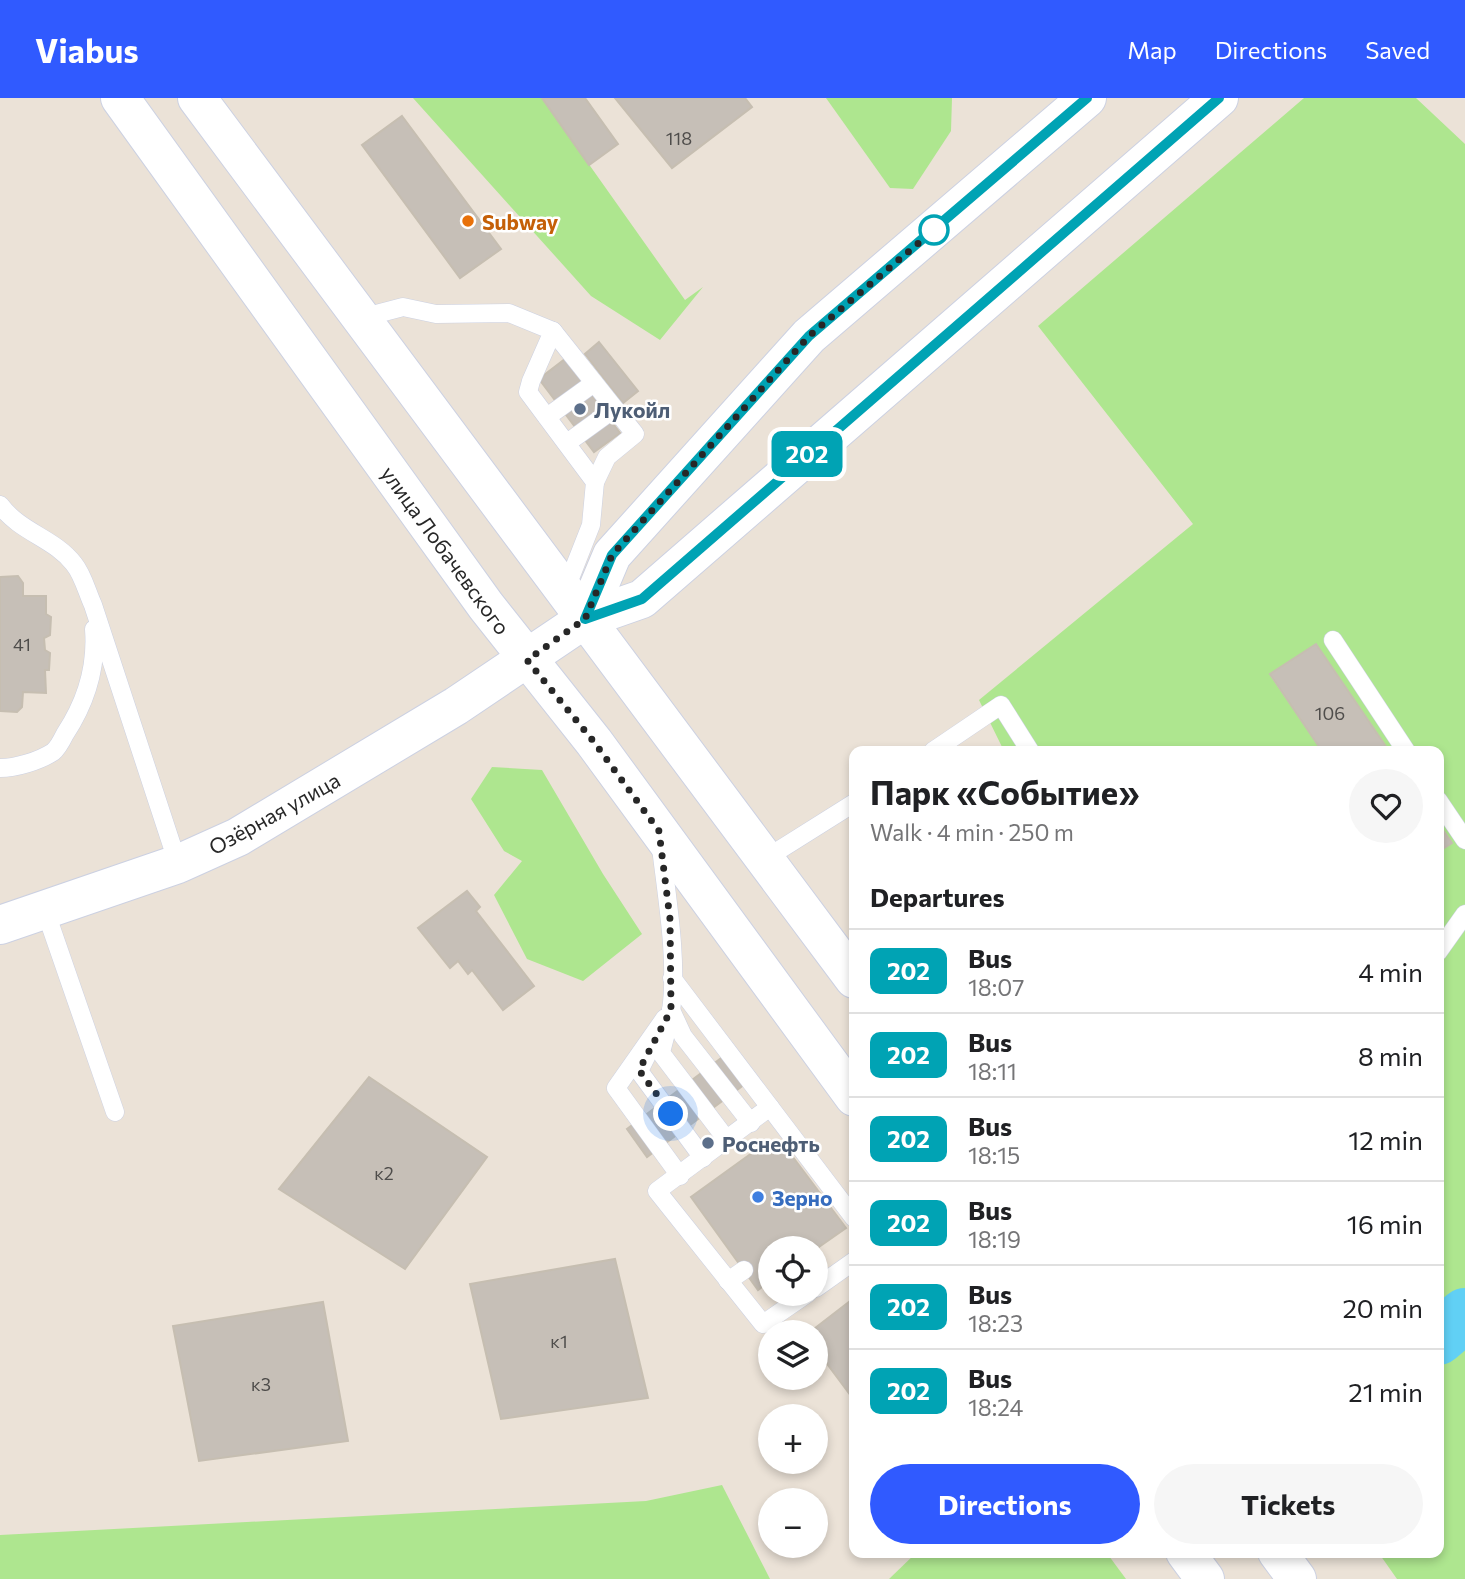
<!DOCTYPE html>
<html lang="en">
<head>
<meta charset="utf-8">
<style>
  :root { --surface:#fff; --page:#f6f6f6; --text:#202124; --muted:#757577; --line:#e0e0e0; --accent:#305aff }
  body { margin:0; font-family:Commissioner,sans-serif; background:var(--page); color:var(--text); height:100vh; display:flex; flex-direction:column; font-size:26px; white-space:nowrap }
  * { box-sizing:border-box; margin:0 }
  p { font-size:23px; color:var(--muted) }
  .icon { flex:none; width:38px; height:38px; fill:none; stroke:currentColor; stroke-width:2; stroke-linecap:round; stroke-linejoin:round }
  .map { position:relative; flex:1; overflow:hidden }
  .sheet { position:absolute; left:849px; top:648px; width:595px; height:812px; display:flex; flex-direction:column; background:var(--surface); border-radius:14px; box-shadow:0 4px 10px #0003 }
  .sheet>* { flex:none }
  .badge { padding:0 14px; border-radius:10px; font-size:24px; line-height:46px }
  .buttons { position:absolute; left:758px; top:1138px; display:grid; gap:14px }
  .buttons a { display:grid; place-items:center; width:70px; height:70px; border-radius:50%; background:var(--surface); box-shadow:0 4px 10px #0003; font-size:35px }
  .you { position:absolute; width:35px; height:35px; margin:-18px; border:5px solid #fff; border-radius:50%; background:#1a73e8; box-shadow:0 0 0 10px #1a73e833 }
  .map>.badge { position:absolute; translate:-50% -50%; box-shadow:0 0 0 4px #fff }
  h2 { padding:0 21px; font-size:26px; line-height:63px }
  .round { display:grid; place-items:center; flex:none; width:74px; height:74px; border-radius:37px; background:var(--page) }
  .overview { display:flex; align-items:center; justify-content:space-between; height:119px; padding:0 21px }
  h1 { font-size:33px; font-weight:700; line-height:52px }
  .cta { display:flex; gap:14px; margin-top:auto; padding:14px 21px }
  .cta a { flex:1; height:80px; border-radius:42px; background:var(--accent); color:#fff; font-size:28px; font-weight:700; line-height:80px; text-align:center }
  .cta a+a { background:var(--page); color:var(--text) }
  ul { padding:0; list-style:none }
  li { display:flex; align-items:center; gap:21px; height:84px; padding:0 21px; border-top:2px solid var(--line) }
  li div { flex:1 }
  li b { display:block; font-size:26px }
  li em { font-style:normal }
  li .badge { min-width:77px; font-weight:700; text-align:center }
  header { display:flex; align-items:center; gap:42px; box-sizing:border-box; height:98px; padding:0 35px; background:var(--accent); color:#fff }
  header strong { font-size:33px }
  nav { display:flex; gap:38px; margin-inline-start:auto; font-size:24px }
  .map>svg:first-child { display:block }
  .green { fill:#aee68f }
  .lines { fill:none; stroke-linecap:round; stroke-linejoin:round }
  .river { stroke:#61d0f5; stroke-width:54 }
  .building { fill:#c6bfb7; stroke:#c6beb1; stroke-width:2 }
  .service-casing { stroke:#ccd1e2; stroke-width:19 }
  .tertiary-casing { stroke:#ccd1e2; stroke-width:40 }
  .secondary-casing { stroke:#ccd1e2; stroke-width:40 }
  .service { stroke:#fff; stroke-width:18 }
  .tertiary { stroke:#fff; stroke-width:38 }
  .secondary { stroke:#fff; stroke-width:38 }
  .line-casing { stroke:#fff; stroke-width:16 }
  .line { stroke:#00a3b4; stroke-width:10 }
  .walk { stroke:#272727; stroke-width:7; stroke-dasharray:0 12.6 }
  .food-dot { fill:#e8710a; stroke:#fff; stroke-width:2.5 }
  .stop-dot { fill:#fff; stroke:#00a3b4; stroke-width:3.5 }
  .service-dot { fill:#5c6f8a; stroke:#fff; stroke-width:2.5 }
  .shop-dot { fill:#3f7fe0; stroke:#fff; stroke-width:2.5 }
  .labels { text-anchor:middle; dominant-baseline:central; stroke-width:5; stroke-linejoin:round; paint-order:stroke }
  .number-label { font-size:18px; fill:#4f4d4b }
  .food-label { font-size:21px; font-weight:bold; fill:#c56008; stroke:#fff; text-anchor:start }
  .service-label { font-size:21px; font-weight:bold; fill:#4e5e75; stroke:#fff; text-anchor:start }
  .street-label { font-size:21px; fill:#272727; stroke:#fff }
  .shop-label { font-size:21px; font-weight:bold; fill:#366cbe; stroke:#fff; text-anchor:start }
</style>
</head>
<body>
<header>
<strong>Viabus</strong>
<nav><a>Map</a><a>Directions</a><a>Saved</a></nav>
</header>
<div class="map">
<svg width="1465" height="1481" viewBox="0 0 1465 1481">
  <rect width="100%" height="100%" fill="#ebe2d7"/>
  <g class="green">
    <polygon points="413,0 542,0 685,202 703,189 660,242 591,198"/>
    <polygon points="826,0 952,0 951,33 913,91 890,90"/>
    <polygon points="1304,0 1416,0 1465,46 1465,1481 1397,1481 1378,1454 1438,1454 1438,754 1452,745 1439,725 1438,653 1389,653 1316,546 1270,577 1322,653 1004,653 979,602 1193,426 1038,228"/>
    <polygon points="492,669 542,672 603,776 642,836 583,883 527,861 494,797 522,763 504,753 471,701"/>
    <polygon points="722,1387 770,1481 0,1481 0,1437 646,1403"/>
    <polygon points="917,1454 1106,1454 1126,1481 889,1481"/>
  </g>
  <g class="lines">
    <polyline class="river" points="1438,1240 1465,1217"/>
  </g>
  <g class="building">
    <polygon points="542,0 585,0 618,46 589,67"/>
    <polygon points="615,0 745,0 752,9 672,70"/>
    <polygon points="402,18 501,151 460,180 362,47"/>
    <polygon points="599,244 638,293 623,305 585,256"/>
    <polygon points="565,261 620,335 594,354 539,281"/>
    <polygon points="18,478 23,485 23,498 46,498 46,516 51,519 50,537 44,540 45,552 50,555 49,572 45,572 46,595 23,594 22,609 17,614 0,613 0,479"/>
    <polygon points="1316,546 1389,653 1322,653 1270,576"/>
    <polygon points="1438,725 1452,745 1438,754"/>
    <polygon points="467,793 480,809 476,813 534,888 503,912 472,872 468,876 458,863 450,870 418,830"/>
    <polygon points="728,955 749,983 647,1059 627,1031"/>
    <polygon points="369,979 487,1059 405,1171 279,1091"/>
    <polygon points="763,1047 786,1050 846,1130 816,1151 770,1150 770,1183 758,1192 691,1099"/>
    <polygon points="615,1161 648,1300 501,1321 470,1186"/>
    <polygon points="854,1200 854,1302 816,1251 816,1234 810,1234"/>
    <polygon points="323,1204 348,1343 199,1363 173,1228"/>
  </g>
  <g class="lines">
    <g class="service-casing">
      <g id="service">
        <polyline points="361,220 403,209 436,216 509,215 553,233 531,283 528,294 595,384 591,427 565,493"/>
        <polyline points="553,233 635,336 607,359 595,384"/>
        <polyline points="547,319 594,285"/>
        <polyline points="567,345 614,311"/>
        <path d="M 0,407 C 21,435 54,440 74,466 C 83,477 87,494 93,507 L 178,766"/>
        <polyline points="1333,542 1406,653"/>
        <polyline points="933,653 1001,607 1030,653"/>
        <path d="M 0,670 C 16,670 39,663 53,654 C 58,650 62,642 65,636 C 86,604 97,569 94,531"/>
        <polyline points="1438,702 1465,742"/>
        <path d="M 661,750 C 667,800 678,864 671,913 C 669,927 664,941 661,955 L 727,1042"/>
        <polyline points="765,761 854,705"/>
        <polyline points="45,812 115,1014"/>
        <polyline points="1438,854 1465,816"/>
        <polyline points="672,880 854,1120"/>
        <polyline points="671,912 683,938 751,1025"/>
        <polyline points="665,920 616,990 680,1078"/>
        <polyline points="648,955 639,973 703,1060"/>
        <polyline points="770,1009 657,1093 763,1226 808,1195"/>
        <polyline points="728,1183 744,1172"/>
        <polyline points="816,1190 854,1163"/>
      </g>
    </g>
    <g class="tertiary-casing">
      <g id="tertiary">
        <polyline points="585,521 612,457 809,238 1087,0"/>
        <polyline points="0,827 178,766 238,739 456,608 585,521 642,501 1219,0"/>
      </g>
    </g>
    <g class="secondary-casing">
      <g id="secondary">
        <polyline points="120,0 486,508 594,644 854,999"/>
        <path d="M 197,0 C 416,294 636,587 854,881"/>
        <polyline points="1185,1454 1205,1481"/>
        <polyline points="1277,1454 1297,1481"/>
      </g>
    </g>
    <use href="#service" class="service"/>
    <use href="#tertiary" class="tertiary"/>
    <use href="#secondary" class="secondary"/>
  </g>
  <g class="lines">
    <g class="line-casing">
      <polyline id="line" points="1087,0 809,238 612,457 585,521 642,501 1219,0"/>
    </g>
    <use href="#line" class="line"/>
    <polyline class="walk" points="671,1016 639,972 671,912 670,821 659,733 594,644 527,562 585,521 612,457 809,238 934,132"/>
  </g>
  <circle class="food-dot" cx="468" cy="123" r="7"/>
  <circle class="stop-dot" cx="934" cy="132" r="14"/>
  <g class="service-dot">
    <circle cx="580" cy="311" r="7"/>
    <circle cx="708" cy="1045" r="7"/>
  </g>
  <circle class="shop-dot" cx="758" cy="1099" r="7"/>
  <g class="labels">
    <g class="number-label">
      <text x="679" y="40">118</text>
      <text x="22" y="546">41</text>
      <text x="1330" y="615">106</text>
      <text x="384" y="1075">к2</text>
      <text x="559" y="1243">к1</text>
      <text x="261" y="1286">к3</text>
    </g>
    <g class="food-label">
      <text x="482" y="123">Subway</text>
    </g>
    <g class="service-label">
      <text x="594" y="311">Лукойл</text>
      <text x="722" y="1045">Роснефть</text>
    </g>
    <g class="street-label">
      <text transform="translate(446 452) rotate(54)">улица Лобачевского</text>
      <text transform="translate(274 715) rotate(-29)">Озёрная улица</text>
    </g>
    <g class="shop-label">
      <text x="772" y="1099">Зерно</text>
    </g>
  </g>
</svg>
<div class="buttons">
<a><svg class="icon" aria-label="locate" viewBox="0 0 24 24"><circle cx="12" cy="12" r="6"/><path d="M12 2v4M12 18v4M2 12h4M18 12h4"/></svg></a>
<a><svg class="icon" aria-label="layers" viewBox="0 0 24 24"><path d="M12 4l9 5-9 5-9-5zM3 14l9 5 9-5"/></svg></a>
<a>+</a>
<a>−</a>
</div>
<div class="you" style="left:671px;top:1016px"></div>
<b class="badge" style="left:807px;top:356px;background:#00a3b4;color:#fff">202</b>
<section class="sheet">
<div class="overview"><div><h1>Парк «Событие»</h1><p>Walk · 4 min · 250 m</p></div><a class="round"><svg class="icon" aria-label="heart" viewBox="0 0 24 24"><path d="M12 20l-8-8c-3-5 5-10 8-4 3-6 11-1 8 4z"/></svg></a></div>
<h2>Departures</h2>
<ul>
<li><span class="badge" style="background:#00a3b4;color:#fff">202</span><div><b>Bus</b><p>18:07</p></div><em>4 min</em></li>
<li><span class="badge" style="background:#00a3b4;color:#fff">202</span><div><b>Bus</b><p>18:11</p></div><em>8 min</em></li>
<li><span class="badge" style="background:#00a3b4;color:#fff">202</span><div><b>Bus</b><p>18:15</p></div><em>12 min</em></li>
<li><span class="badge" style="background:#00a3b4;color:#fff">202</span><div><b>Bus</b><p>18:19</p></div><em>16 min</em></li>
<li><span class="badge" style="background:#00a3b4;color:#fff">202</span><div><b>Bus</b><p>18:23</p></div><em>20 min</em></li>
<li><span class="badge" style="background:#00a3b4;color:#fff">202</span><div><b>Bus</b><p>18:24</p></div><em>21 min</em></li>
</ul>
<div class="cta"><a>Directions</a><a>Tickets</a></div>
</section>
</div>
</body>
</html>
